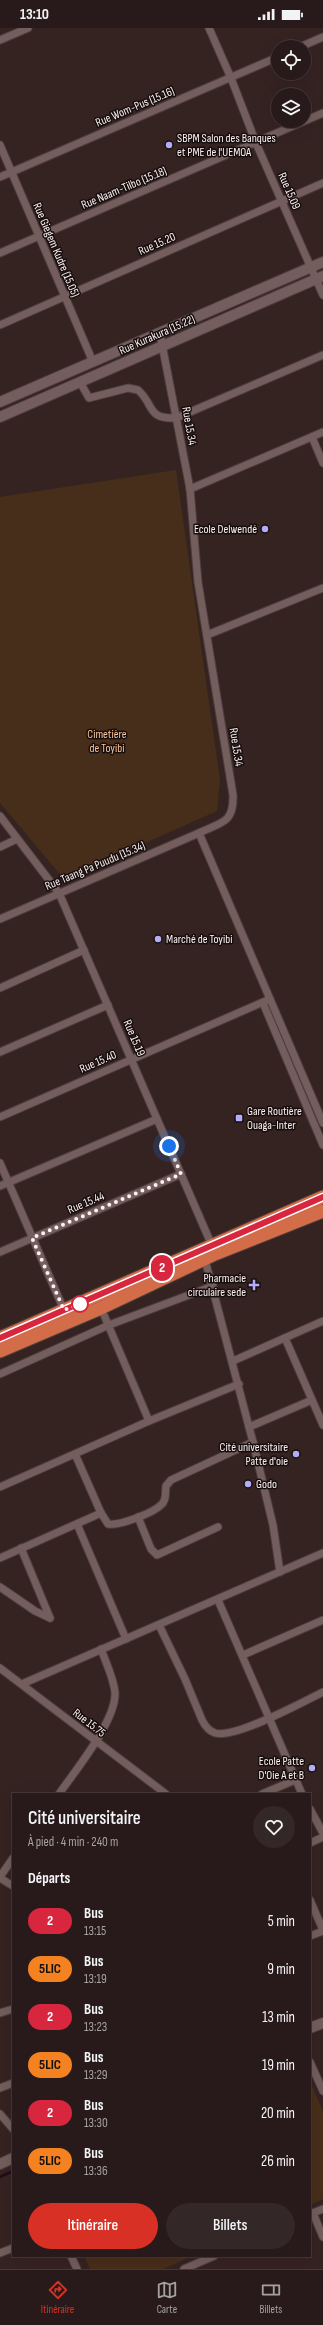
<!DOCTYPE html>
<html lang="fr">
<head>
<meta charset="utf-8">
<style>
  :root { --surface:#281a1a; --page:#342727; --text:#f1f3f6; --muted:#a5a1a2; --line:#443839; --accent:#d93025 }
  body { margin:0; font-family:"Sofia Sans Condensed",sans-serif; background:var(--page); color:var(--text); height:100vh; display:flex; flex-direction:column; font-size:15px; white-space:nowrap }
  * { box-sizing:border-box; margin:0 }
  p { font-size:13px; color:var(--muted) }
  .icon { flex:none; width:22px; height:22px; fill:none; stroke:currentColor; stroke-width:2; stroke-linecap:round; stroke-linejoin:round }
  .map { position:relative; flex:1; overflow:hidden }
  .panel { position:absolute; left:12px; top:1765px; width:299px; height:464px; display:flex; flex-direction:column; background:var(--surface); border-radius:0px; box-shadow:0 4px 16px #0002,0 0 0 1px var(--line) }
  .panel>* { flex:none }
  .badge { padding:0 8px; border-radius:13px; font-size:14px; line-height:26px }
  .controls { position:absolute; left:271px; top:12px; display:grid; gap:8px }
  .controls a { display:grid; place-items:center; width:40px; height:40px; border-radius:50%; background:var(--surface); box-shadow:0 4px 16px #0002,0 0 0 1px var(--line); font-size:20px }
  .you { position:absolute; width:20px; height:20px; margin:-10px; border:3px solid #fff; border-radius:50%; background:#1a73e8; box-shadow:0 0 0 6px #1a73e833 }
  .map>.badge { position:absolute; translate:-50% -50%; box-shadow:0 0 0 2px #fff }
  h2 { padding:0 16px; font-size:15px; line-height:36px }
  .round { display:grid; place-items:center; flex:none; width:42px; height:42px; border-radius:21px; background:var(--page) }
  .headline { display:flex; align-items:center; justify-content:space-between; height:68px; padding:0 16px }
  h1 { font-size:19px; font-weight:600; line-height:30px }
  .primary-button { display:flex; gap:8px; margin-top:auto; padding:8px 16px }
  .primary-button a { flex:1; height:46px; border-radius:24px; background:var(--accent); color:#fff; font-size:16px; font-weight:600; line-height:46px; text-align:center }
  .primary-button a+a { background:var(--page); color:var(--text) }
  ul { padding:0; list-style:none }
  li { display:flex; align-items:center; gap:12px; height:48px; padding:0 16px }
  li div { flex:1 }
  li b { display:block; font-size:15px }
  li em { font-style:normal }
  li .badge { min-width:44px; font-weight:700; text-align:center }
  .status { display:flex; justify-content:space-between; align-items:center; height:28px; padding:0 20px; background:var(--surface); direction:ltr }
  .status svg { height:11px; fill:currentColor }
  .dock { display:flex; justify-content:space-around; align-items:center; height:56px; border-top:1px solid var(--line); background:var(--surface); font-size:11px; color:var(--muted) }
  .dock a { display:grid; justify-items:center; gap:2px }
  .dock .selected { color:var(--accent) }
  .map>svg:first-child { display:block }
  .green { fill:#472e1a }
  .lines { fill:none; stroke-linecap:round; stroke-linejoin:round }
  .stream { stroke:#250a1b; stroke-width:2.5 }
  .street-casing { stroke:#4e3e3d; stroke-width:9 }
  .secondary-casing { stroke:#4e3e3d; stroke-width:12 }
  .highway-casing { stroke:#4e3e3d; stroke-width:15 }
  .street { stroke:#735e5d; stroke-width:7 }
  .secondary { stroke:#735e5d; stroke-width:10 }
  .highway { stroke:#d36c48; stroke-width:13 }
  .line-casing { stroke:#fff; stroke-width:9 }
  .line { stroke:#d7263d; stroke-width:6 }
  .walk { stroke:#fdf0f0; stroke-width:4; stroke-dasharray:0 7.2 }
  .poi-dot { fill:#b3adf9; stroke:#170e0e; stroke-width:1.5 }
  .stop-dot { fill:#fff; stroke:#d7263d; stroke-width:2 }
  .labels { text-anchor:middle; dominant-baseline:central; stroke-width:3; stroke-linejoin:round; paint-order:stroke }
  .street-label { font-size:12px; fill:#fdf0f0; stroke:#170e0e }
  .poi-label { font-size:12px; fill:#fdf0f0; stroke:#170e0e; text-anchor:start }
  .park-label { font-size:12px; fill:#f8c29a; stroke:#170e0e }
</style>
</head>
<body>
<div class="status"><b>13:10</b><svg viewBox="0 0 49 12"><path d="M0 12V9h3v3zM5 12V6h3v6zM10 12V3h3v9zM15 12V0h3v12zM26 1h20v11H26zM47 4h2v5h-2z"/></svg></div>
<div class="map">
<svg width="323" height="2241" viewBox="0 0 323 2241">
  <rect width="100%" height="100%" fill="#352322"/>
  <g class="green">
    <polygon points="176,442 220,752 217,783 64,851 0,775 0,469"/>
    <polygon points="310,2053 323,2083 323,2171 310,2177"/>
    <polygon points="84,2228 193,2228 163,2241 90,2241"/>
  </g>
  <g class="lines">
    <polyline class="stream" points="0,2149 13,2143"/>
    <g class="street-casing">
      <g id="street">
        <polyline points="209,0 231,50 256,115 323,267"/>
        <polyline points="0,12 28,0"/>
        <polyline points="300,19 323,9"/>
        <polyline points="0,117 93,334"/>
        <polyline points="0,149 278,29"/>
        <polyline points="0,225 323,85"/>
        <polyline points="0,297 323,155"/>
        <path d="M 80,354 L 89,370 L 128,360 L 138,362 C 155,377 146,391 176,390 L 323,327"/>
        <polyline points="312,409 323,435"/>
        <polyline points="190,461 323,404"/>
        <polyline points="207,607 323,560"/>
        <polyline points="0,788 59,865 213,1220"/>
        <polyline points="199,805 323,1095"/>
        <polyline points="0,819 17,811"/>
        <path d="M 0,891 L 199,805 C 222,794 234,795 233,767 L 198,554 L 190,461 L 160,306"/>
        <polyline points="0,960 84,922"/>
        <polyline points="263,975 323,1117"/>
        <polyline points="0,1024 108,977"/>
        <polyline points="0,1089 270,971"/>
        <polyline points="0,1135 64,1282"/>
        <polyline points="0,1158 157,1091"/>
        <polyline points="0,1224 181,1146"/>
        <polyline points="204,1228 253,1414 273,1497 280,1544"/>
        <polyline points="101,1280 149,1393"/>
        <polyline points="285,1310 323,1397"/>
        <polyline points="233,1333 323,1293"/>
        <polyline points="0,1346 109,1297 213,1258"/>
        <polyline points="249,1399 312,1372"/>
        <path d="M 75,1426 L 101,1485 L 108,1496 C 119,1498 154,1485 162,1476 C 167,1471 165,1464 166,1458 L 171,1452 L 253,1414"/>
        <polyline points="0,1459 149,1393 239,1356"/>
        <polyline points="138,1489 151,1521 157,1527 218,1499"/>
        <polyline points="77,1496 126,1611"/>
        <polyline points="21,1520 50,1590"/>
        <polyline points="0,1530 101,1485"/>
        <polyline points="0,1559 35,1583 50,1590"/>
        <polyline points="218,1572 302,1766"/>
        <path d="M 159,1597 L 185,1651 L 202,1692 C 205,1698 209,1703 215,1705 C 235,1711 303,1674 323,1664"/>
        <polyline points="243,1627 323,1592"/>
        <polyline points="0,1640 166,1766"/>
        <polyline points="22,1656 323,1525"/>
        <path d="M 59,1766 C 75,1743 116,1693 115,1665 C 114,1651 106,1635 101,1621"/>
        <polyline points="262,1766 295,1752"/>
        <polyline points="310,1781 323,1805"/>
        <polyline points="310,1815 323,1809"/>
        <polyline points="0,1849 13,1830"/>
        <polyline points="0,1850 13,1858"/>
        <polyline points="310,1872 323,1902"/>
        <polyline points="310,1908 323,1903"/>
        <polyline points="0,1985 13,1981"/>
        <polyline points="310,2034 323,2063"/>
        <polyline points="0,2060 13,2055"/>
        <polyline points="0,2086 13,2101"/>
        <polyline points="313,2185 323,2209"/>
        <polyline points="310,2186 323,2181"/>
        <polyline points="0,2225 13,2220"/>
        <polyline points="71,2228 77,2241"/>
        <polyline points="184,2241 214,2228"/>
      </g>
    </g>
    <g class="secondary-casing">
      <g id="secondary">
        <polyline points="0,374 323,234"/>
        <polyline points="0,389 323,248"/>
        <polyline points="310,2000 323,1995"/>
        <polyline points="0,2136 13,2130"/>
      </g>
    </g>
    <g class="highway-casing">
      <g id="highway">
        <polyline points="0,1310 323,1169"/>
        <polyline points="0,1323 101,1280 215,1226 323,1183"/>
      </g>
    </g>
    <use href="#street" class="street"/>
    <use href="#secondary" class="secondary"/>
    <use href="#highway" class="highway"/>
  </g>
  <g class="lines">
    <g class="line-casing">
      <polyline id="line" points="0,1310 323,1169"/>
    </g>
    <use href="#line" class="line"/>
    <polyline class="walk" points="80,1276 64,1282 32,1210 181,1146 169,1118"/>
  </g>
  <g class="poi-dot">
    <circle cx="169" cy="117" r="4"/>
    <circle cx="265" cy="501" r="4"/>
    <circle cx="158" cy="911" r="4"/>
    <rect x="235" y="1086" width="8" height="8" rx="2"/>
    <path d="M252 1251h4v4h4v4h-4v4h-4v-4h-4v-4h4z"/>
    <circle cx="296" cy="1426" r="4"/>
    <circle cx="248" cy="1456" r="4"/>
    <circle cx="312" cy="1740" r="4"/>
  </g>
  <circle class="stop-dot" cx="80" cy="1276" r="8"/>
  <g class="labels">
    <g class="street-label">
      <text transform="translate(135 79) rotate(-23)">Rue Wom-Pus (15.16)</text>
      <text transform="translate(124 160) rotate(-23)">Rue Naam-Tilbo (15.18)</text>
      <text transform="translate(289 163) rotate(66)">Rue 15.09</text>
      <text transform="translate(157 216) rotate(-24)">Rue 15.20</text>
      <text transform="translate(56 222) rotate(67)">Rue Giegem Kudre (15.05)</text>
      <text transform="translate(157 307) rotate(-24)">Rue Kurakura (15.22)</text>
      <text transform="translate(189 398) rotate(80)">Rue 15.34</text>
      <text transform="translate(236 719) rotate(81)">Rue 15.34</text>
      <text transform="translate(95 838) rotate(-23)">Rue Taang Pa Puudu (15.34)</text>
      <text transform="translate(134 1010) rotate(67)">Rue 15.19</text>
      <text transform="translate(98 1034) rotate(-24)">Rue 15.40</text>
      <text transform="translate(86 1175) rotate(-23)">Rue 15.44</text>
      <text transform="translate(89 1695) rotate(38)">Rue 15.75</text>
    </g>
    <g class="poi-label">
      <text x="177" y="110">SBPM Salon des Banques<tspan x="177" dy="14">et PME de l'UEMOA</tspan></text>
      <text x="257" y="501" text-anchor="end">Ecole Delwendé</text>
      <text x="166" y="911">Marché de Toyibi</text>
      <text x="247" y="1083">Gare Routière<tspan x="247" dy="14">Ouaga-Inter</tspan></text>
      <text x="246" y="1250" text-anchor="end">Pharmacie<tspan x="246" dy="14">circulaire sede</tspan></text>
      <text x="288" y="1419" text-anchor="end">Cité universitaire<tspan x="288" dy="14">Patte d'oie</tspan></text>
      <text x="256" y="1456">Godo</text>
      <text x="304" y="1733" text-anchor="end">Ecole Patte<tspan x="304" dy="14">D'Oie A et B</tspan></text>
    </g>
    <g class="park-label">
      <text x="107" y="706">Cimetière<tspan x="107" dy="14">de Toyibi</tspan></text>
    </g>
  </g>
</svg>
<div class="controls">
<a><svg class="icon" aria-label="locate" viewBox="0 0 24 24"><circle cx="12" cy="12" r="6"/><path d="M12 2v4M12 18v4M2 12h4M18 12h4"/></svg></a>
<a><svg class="icon" aria-label="layers" viewBox="0 0 24 24"><path d="M12 4l9 5-9 5-9-5zM3 14l9 5 9-5"/></svg></a>
</div>
<div class="you" style="left:169px;top:1118px"></div>
<b class="badge" style="left:162px;top:1240px;background:#d7263d;color:#fff">2</b>
<section class="panel">
<div class="headline"><div><h1>Cité universitaire</h1><p>À pied · 4 min · 240 m</p></div><a class="round"><svg class="icon" aria-label="heart" viewBox="0 0 24 24"><path d="M12 20l-8-8c-3-5 5-10 8-4 3-6 11-1 8 4z"/></svg></a></div>
<h2>Départs</h2>
<ul>
<li><span class="badge" style="background:#d7263d;color:#fff">2</span><div><b>Bus</b><p>13:15</p></div><em>5 min</em></li>
<li><span class="badge" style="background:#f58220;color:#111">5LIC</span><div><b>Bus</b><p>13:19</p></div><em>9 min</em></li>
<li><span class="badge" style="background:#d7263d;color:#fff">2</span><div><b>Bus</b><p>13:23</p></div><em>13 min</em></li>
<li><span class="badge" style="background:#f58220;color:#111">5LIC</span><div><b>Bus</b><p>13:29</p></div><em>19 min</em></li>
<li><span class="badge" style="background:#d7263d;color:#fff">2</span><div><b>Bus</b><p>13:30</p></div><em>20 min</em></li>
<li><span class="badge" style="background:#f58220;color:#111">5LIC</span><div><b>Bus</b><p>13:36</p></div><em>26 min</em></li>
</ul>
<div class="primary-button"><a>Itinéraire</a><a>Billets</a></div>
</section>
</div>
<nav class="dock">
<a class="selected"><svg class="icon" aria-label="directions" viewBox="0 0 24 24"><path d="M12 3l9 9-9 9-9-9zM9 14v-3h6M13 9l2 2-2 2"/></svg>Itinéraire</a>
<a><svg class="icon" aria-label="map" viewBox="0 0 24 24"><path d="M3 6l6-2 6 2 6-2v14l-6 2-6-2-6 2zM9 4v14M15 6v14"/></svg>Carte</a>
<a><svg class="icon" aria-label="tickets" viewBox="0 0 24 24"><path d="M3 7h18v10H3zM15 7v10"/></svg>Billets</a>
</nav>
</body>
</html>
